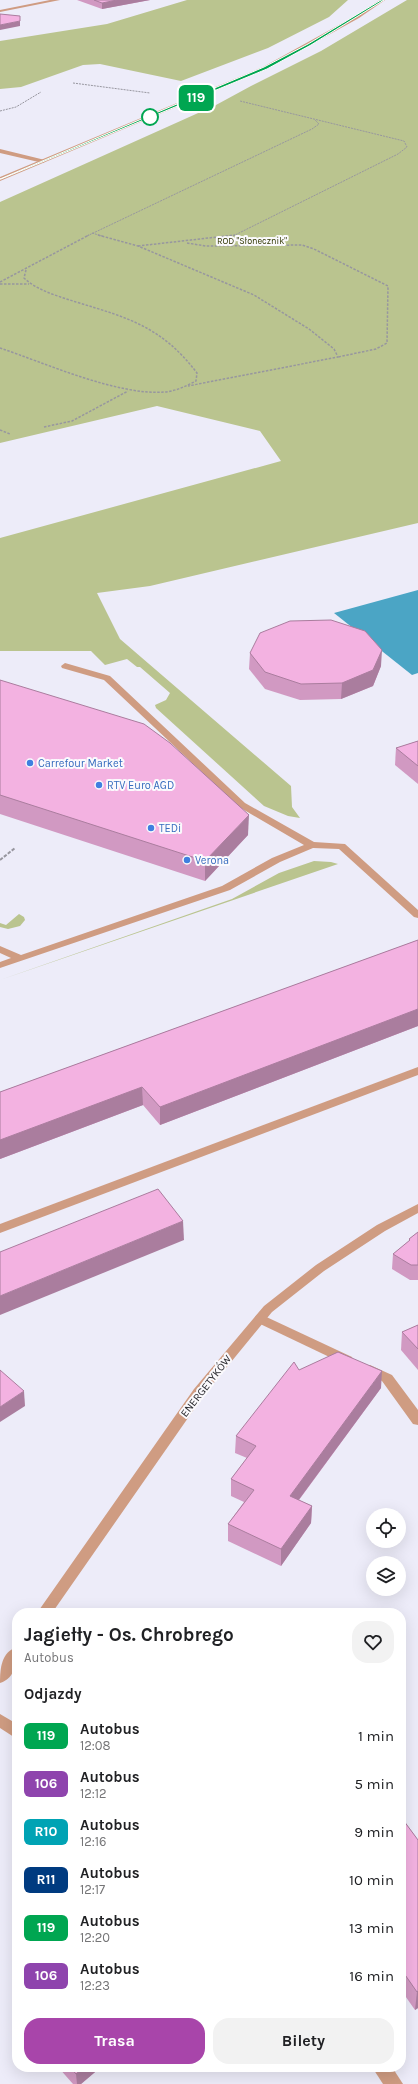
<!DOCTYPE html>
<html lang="pl">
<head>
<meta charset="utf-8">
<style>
  :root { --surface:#fff; --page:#f2f2f2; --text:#202124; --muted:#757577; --accent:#a845aa }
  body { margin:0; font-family:Karla,sans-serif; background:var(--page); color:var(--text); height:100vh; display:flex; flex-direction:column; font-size:15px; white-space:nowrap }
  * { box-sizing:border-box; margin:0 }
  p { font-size:13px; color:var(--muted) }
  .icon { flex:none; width:22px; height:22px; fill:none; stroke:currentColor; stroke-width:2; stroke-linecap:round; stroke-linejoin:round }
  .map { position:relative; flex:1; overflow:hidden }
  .panel { position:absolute; left:12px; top:1608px; width:394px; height:464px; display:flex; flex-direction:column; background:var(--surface); border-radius:16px; box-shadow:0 4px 16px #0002 }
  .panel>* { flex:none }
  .badge { padding:0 8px; border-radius:6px; font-size:14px; line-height:26px }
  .fabs { position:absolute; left:366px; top:1508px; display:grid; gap:8px }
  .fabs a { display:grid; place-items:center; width:40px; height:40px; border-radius:50%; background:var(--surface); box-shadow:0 4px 16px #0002; font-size:20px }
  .map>.badge { position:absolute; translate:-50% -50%; box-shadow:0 0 0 2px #fff }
  h2 { padding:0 12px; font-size:15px; line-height:36px }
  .round { display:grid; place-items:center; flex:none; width:42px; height:42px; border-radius:16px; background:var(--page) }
  .head { display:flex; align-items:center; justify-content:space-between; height:68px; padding:0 12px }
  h1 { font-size:19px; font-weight:700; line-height:30px }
  .button { display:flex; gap:8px; margin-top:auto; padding:8px 12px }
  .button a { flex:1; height:46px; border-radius:16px; background:var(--accent); color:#fff; font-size:16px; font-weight:700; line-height:46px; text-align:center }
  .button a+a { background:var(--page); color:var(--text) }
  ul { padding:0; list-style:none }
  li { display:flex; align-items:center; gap:12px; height:48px; padding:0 12px }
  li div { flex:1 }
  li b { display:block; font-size:15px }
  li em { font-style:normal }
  li .badge { min-width:44px; font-weight:700; text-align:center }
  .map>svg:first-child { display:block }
  .green { fill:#bac48f }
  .water { fill:#4ba5c5 }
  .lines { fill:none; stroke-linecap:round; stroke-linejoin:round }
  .path-far2 { stroke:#97969f; stroke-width:1; stroke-dasharray:2 1; stroke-linecap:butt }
  .path-far1 { stroke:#97969f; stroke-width:1.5; stroke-dasharray:2.5 1.5; stroke-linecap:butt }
  .path { stroke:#97969f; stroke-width:2; stroke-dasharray:3.5 1.5; stroke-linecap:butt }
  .service { fill:#cf9c82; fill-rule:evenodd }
  .minor { fill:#cf9c82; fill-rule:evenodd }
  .tertiary { fill:#cf9c82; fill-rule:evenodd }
  .wall { fill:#d199c2 }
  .shaded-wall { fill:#aa7d9e }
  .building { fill:#f3b2e1; stroke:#aa7d9e }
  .line { fill:#00a651; stroke:#fff }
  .stop-dot { fill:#fff; stroke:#00a651; stroke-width:2 }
  .shop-dot { fill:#3f7fe0; stroke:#fbfafd; stroke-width:1.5 }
  .labels { text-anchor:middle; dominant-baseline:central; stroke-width:4; stroke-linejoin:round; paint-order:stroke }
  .far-park-label { font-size:9px; fill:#303600; stroke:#fbfafd }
  .shop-label { font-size:11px; fill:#366cbe; stroke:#fbfafd; text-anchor:start }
  .street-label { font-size:11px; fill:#2f2f34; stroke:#fbfafd }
</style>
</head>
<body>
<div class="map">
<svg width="418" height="2084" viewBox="0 0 418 2084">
  <rect width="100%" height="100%" fill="#edecf9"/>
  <g class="green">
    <polygon points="187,0 348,0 329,17 268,48 181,81 100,64 83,65 21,87 0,89 0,41 107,24"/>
    <polygon points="407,0 418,0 418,523 150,586 97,593 120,639 291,786 292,807 300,818 288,816 264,806 156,708 155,705 166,700 170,693 140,667 137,667 127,659 105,665 91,651 0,651 0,538 281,461 260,431 157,406 0,443 0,202 216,105 251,86 321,51"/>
    <polygon points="314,861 331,862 338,864 0,980 232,899 279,873"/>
    <polygon points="19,914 24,917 25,920 20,926 8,929 0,927 0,923 6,925"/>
  </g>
  <polygon class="water" points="418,590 418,673 412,675 334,613"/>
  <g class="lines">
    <g class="path-far2">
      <polyline points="73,83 150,93"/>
      <polyline points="0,111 16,107 41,92"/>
      <polyline points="92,233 102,236"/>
      <polyline points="87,236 312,129 319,124 315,120"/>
      <polyline points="233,236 398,154 407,147 404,141 240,101"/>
    </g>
    <g class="path-far1">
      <polyline points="98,235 138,246 254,295 309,329 334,349 338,357 188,386"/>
      <polyline points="187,243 206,246 302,245 314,249 388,286 387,343 376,349 338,357"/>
      <polyline points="138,246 235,235"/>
      <polyline points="0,282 89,235"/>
      <polyline points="0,284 29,284"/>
      <path d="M 0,348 C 45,363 118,396 165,392 C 176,391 186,386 196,381 L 197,373 C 162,327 129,318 76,302 C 58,296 38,291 24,278 L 26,270"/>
      <polyline points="44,427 72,421 128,391"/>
      <polyline points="0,430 10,434"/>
    </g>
    <polyline class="path" points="0,860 15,848"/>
    <g class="service">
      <polygon points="65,663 110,676 245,803 314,842 345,844 418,910 418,918 414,917 339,849 313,848 280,862 230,890 0,968 0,962 11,958 0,953 0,946 21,955 222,886 272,858 304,845 239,807 104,680 62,668 61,666"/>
      <polygon points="418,1067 418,1075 0,1233 0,1224"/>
      <polygon points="260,1314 352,1357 353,1360 352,1363 347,1365 342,1363 256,1322 254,1319 256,1316"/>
      <polygon points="370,1365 392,1375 418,1410 418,1425 413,1424 382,1381 365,1373 364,1370 365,1367"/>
      <polygon points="0,1714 17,1724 17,1739 0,1728"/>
      <polygon points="372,2067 392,2067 403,2084 383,2084"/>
    </g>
    <g class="minor">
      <polygon points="50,0 60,0 0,12 0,10"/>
      <polygon points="0,149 45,160 46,161 43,163 0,153"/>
    </g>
    <g class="tertiary">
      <polygon points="380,0 385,0 359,18 267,69 0,181 0,177 263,67 355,16"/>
      <polygon points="418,1204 418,1213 385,1231 324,1271 272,1312 204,1395 52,1613 37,1613 194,1389 264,1306 316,1265 377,1225"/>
      <path d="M 17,1647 C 17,1661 16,1678 0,1683 C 0,1669 1,1652 17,1647 Z"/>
    </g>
  </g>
  <g class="wall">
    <polygon points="77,0 150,0 102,9"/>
    <polygon points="250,653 381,666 373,686 341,699 300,700 265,689 249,669"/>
    <polygon points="0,680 248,835 205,881 0,814"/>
    <polygon points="418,741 418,784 395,765 396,748"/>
    <polygon points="418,940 418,1026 160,1125 143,1105 0,1159 0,1092"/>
    <polygon points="418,1232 418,1280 410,1280 392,1269 393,1254 409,1241 409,1239"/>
    <polygon points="418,1325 418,1370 401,1350 402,1332"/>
    <polygon points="299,1370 381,1388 299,1500 312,1506 311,1523 281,1566 228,1541 228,1524 244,1502 231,1496 231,1479 247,1458 235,1453 236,1436"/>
    <polygon points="401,1817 418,1840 418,2008 415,2010 401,1990"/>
    <polygon points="58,2067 101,2067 81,2084 73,2084"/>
  </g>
  <g class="shaded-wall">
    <polygon points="117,0 150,0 102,9 102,3"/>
    <polygon points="20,21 20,26 0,30 0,25"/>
    <polygon points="382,650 381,666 373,686 341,699 342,683"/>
    <polygon points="249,815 248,835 205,881 205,861"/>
    <polygon points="418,1009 418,1026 160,1125 160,1107"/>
    <polygon points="142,1087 143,1105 0,1159 0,1140"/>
    <polygon points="183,1221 184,1240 0,1315 0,1296"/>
    <polygon points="382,1371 381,1388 289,1513 290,1496"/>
    <polygon points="24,1391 25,1406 0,1422 0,1407"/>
    <polygon points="312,1506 311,1523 281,1566 281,1549"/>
    <polygon points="418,1991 418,2008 415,2010 417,1992"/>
    <polygon points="84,2067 101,2067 81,2084 77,2084 76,2074"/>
  </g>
  <g class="building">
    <polygon points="94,0 117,0 102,3"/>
    <polygon points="0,14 20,16 20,21 0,25"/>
    <polygon points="331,620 365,631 382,650 373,670 342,683 301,684 265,672 250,653 260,633 290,621"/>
    <polygon points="0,680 144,724 170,743 249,815 205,861 0,795"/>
    <polygon points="418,741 418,766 396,748"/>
    <polygon points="418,940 418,1009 160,1107 142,1087 0,1140 0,1092"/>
    <polygon points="158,1189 183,1221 0,1296 0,1252"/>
    <polygon points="418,1232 418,1265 411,1265 393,1254 410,1240 409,1239"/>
    <polygon points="418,1325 418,1349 402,1332"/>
    <polygon points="338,1352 382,1371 290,1496 312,1506 281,1549 228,1524 254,1490 231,1479 256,1446 236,1436 294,1362 299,1370"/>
    <polygon points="0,1370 24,1391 0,1407"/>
    <polygon points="401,1817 418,1840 418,1991 417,1992 401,1969"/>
    <polygon points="70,2067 84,2067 76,2074"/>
  </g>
  <polygon class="line" points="381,0 384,0 311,45 267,69 1,179 0,179 264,67 308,44"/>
  <circle class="stop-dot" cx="150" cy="117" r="8"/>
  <g class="shop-dot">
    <circle cx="30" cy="763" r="4"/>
    <circle cx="99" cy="785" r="4"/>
    <circle cx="151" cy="828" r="4"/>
    <circle cx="187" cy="860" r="4"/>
  </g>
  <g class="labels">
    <g class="far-park-label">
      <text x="252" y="241">ROD "Słonecznik"</text>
    </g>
    <g class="shop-label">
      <text x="38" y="763">Carrefour Market</text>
      <text x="107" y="785">RTV Euro AGD</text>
      <text x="159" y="828">TEDi</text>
      <text x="195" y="860">Verona</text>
    </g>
    <g class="street-label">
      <text transform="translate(206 1386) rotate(-52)">ENERGETYKÓW</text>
    </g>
  </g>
</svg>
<div class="fabs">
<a><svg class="icon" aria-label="locate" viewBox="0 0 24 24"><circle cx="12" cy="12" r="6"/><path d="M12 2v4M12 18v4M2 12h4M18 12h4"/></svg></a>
<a><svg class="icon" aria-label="layers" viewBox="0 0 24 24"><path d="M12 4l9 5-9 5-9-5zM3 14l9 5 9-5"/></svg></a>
</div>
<b class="badge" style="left:196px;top:98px;background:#00a651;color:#fff">119</b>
<section class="panel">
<div class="head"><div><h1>Jagiełły - Os. Chrobrego</h1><p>Autobus</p></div><a class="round"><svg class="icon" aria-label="heart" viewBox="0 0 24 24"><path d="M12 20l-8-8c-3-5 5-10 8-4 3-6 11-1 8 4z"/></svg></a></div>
<h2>Odjazdy</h2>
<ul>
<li><span class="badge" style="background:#00a651;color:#fff">119</span><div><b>Autobus</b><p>12:08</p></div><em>1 min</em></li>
<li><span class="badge" style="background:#8e44ad;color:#fff">106</span><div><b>Autobus</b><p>12:12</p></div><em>5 min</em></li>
<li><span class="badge" style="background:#00a3b4;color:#fff">R10</span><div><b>Autobus</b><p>12:16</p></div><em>9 min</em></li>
<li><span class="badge" style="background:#003b80;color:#fff">R11</span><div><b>Autobus</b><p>12:17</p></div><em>10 min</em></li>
<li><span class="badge" style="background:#00a651;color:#fff">119</span><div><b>Autobus</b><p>12:20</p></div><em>13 min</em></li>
<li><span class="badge" style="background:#8e44ad;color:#fff">106</span><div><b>Autobus</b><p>12:23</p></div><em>16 min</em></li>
</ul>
<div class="button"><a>Trasa</a><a>Bilety</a></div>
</section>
</div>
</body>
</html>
